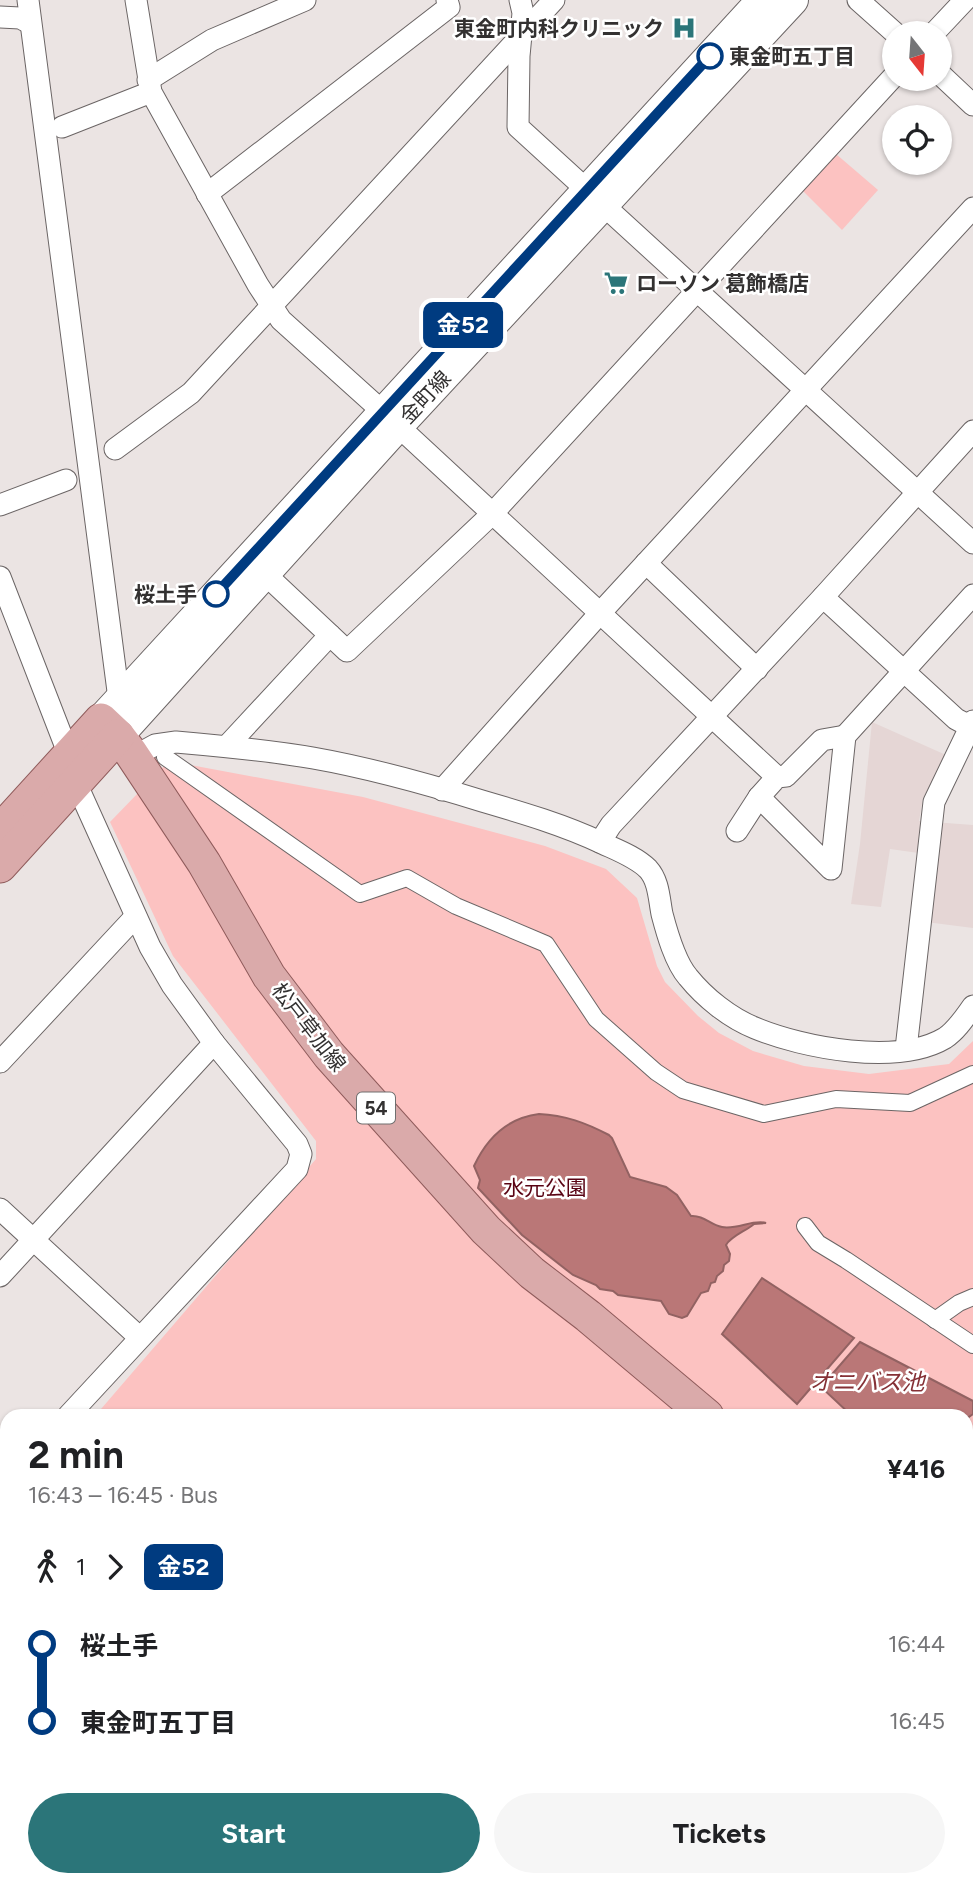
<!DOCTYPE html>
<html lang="en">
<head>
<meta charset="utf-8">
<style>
  :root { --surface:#fff; --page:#f6f6f6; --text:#202124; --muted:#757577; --accent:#2b7579 }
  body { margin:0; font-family:Figtree,"Noto Sans JP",sans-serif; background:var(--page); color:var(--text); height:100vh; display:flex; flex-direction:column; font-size:26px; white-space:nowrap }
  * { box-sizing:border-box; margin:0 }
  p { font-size:23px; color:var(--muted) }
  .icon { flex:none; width:38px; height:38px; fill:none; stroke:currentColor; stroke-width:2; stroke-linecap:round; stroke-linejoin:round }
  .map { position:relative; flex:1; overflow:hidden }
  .details { position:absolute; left:0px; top:1409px; width:973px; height:478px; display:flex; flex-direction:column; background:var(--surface); border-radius:21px 21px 0 0; box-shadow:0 2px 5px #0004 }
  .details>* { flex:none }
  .badge { padding:0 14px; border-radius:10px; font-size:24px; line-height:46px }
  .needle { width:46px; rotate:163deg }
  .tools { position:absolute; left:882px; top:21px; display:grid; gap:14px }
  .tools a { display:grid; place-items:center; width:70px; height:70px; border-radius:50%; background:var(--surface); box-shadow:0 2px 5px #0004; font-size:35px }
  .map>.badge { position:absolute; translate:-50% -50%; box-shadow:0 0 0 4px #fff }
  .legs { display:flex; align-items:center; gap:10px; height:77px; padding:0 28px; font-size:23px }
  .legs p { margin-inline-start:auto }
  .headline { display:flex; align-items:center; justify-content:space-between; height:119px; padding:0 28px }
  h1 { font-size:38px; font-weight:700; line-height:52px }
  .cta { display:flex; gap:14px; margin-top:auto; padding:14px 28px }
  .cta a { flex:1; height:80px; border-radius:42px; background:var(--accent); color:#fff; font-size:28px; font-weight:700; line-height:80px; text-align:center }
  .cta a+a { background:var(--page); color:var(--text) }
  ul { padding:0 28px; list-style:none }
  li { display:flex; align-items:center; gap:24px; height:77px; font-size:26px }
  li i { display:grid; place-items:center; width:10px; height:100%; margin:0 9px; background:currentColor }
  li i::after { content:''; width:18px; height:18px; margin:-9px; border:5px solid; border-radius:50%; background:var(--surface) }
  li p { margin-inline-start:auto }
  li:first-child i { background:linear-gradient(#0000 50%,currentColor 0) }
  li:last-child i { background:linear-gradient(currentColor 50%,#0000 0) }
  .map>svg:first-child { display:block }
  .built { fill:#e5d6d5 }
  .green { fill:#fcc2c1 }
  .water { fill:#ba7777; stroke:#926262; stroke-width:2 }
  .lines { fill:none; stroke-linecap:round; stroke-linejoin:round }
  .stream { stroke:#926262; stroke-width:5 }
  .pedestrian-casing { stroke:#6b6565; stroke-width:18 }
  .minor-casing { stroke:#6b6565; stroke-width:23 }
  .tertiary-casing { stroke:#6b6565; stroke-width:28 }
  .secondary-casing { stroke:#6b6565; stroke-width:32 }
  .primary-casing { stroke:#8f5b5b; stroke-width:35 }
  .trunk-casing { stroke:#8f5b5b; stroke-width:37 }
  .motorway-casing { stroke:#8f5b5b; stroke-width:40 }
  .pedestrian { stroke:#fff; stroke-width:16 }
  .minor { stroke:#fff; stroke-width:21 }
  .tertiary { stroke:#fff; stroke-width:26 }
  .secondary { stroke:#fff; stroke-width:30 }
  .primary { stroke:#daaaaa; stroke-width:33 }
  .trunk { stroke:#ce8e8e; stroke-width:35 }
  .motorway { stroke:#c17172; stroke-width:38 }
  .line-1-casing { stroke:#fff; stroke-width:16 }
  .line-1 { stroke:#003b80; stroke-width:10 }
  .stop-1-dot { fill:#fff; stroke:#003b80; stroke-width:3.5 }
  .labels { text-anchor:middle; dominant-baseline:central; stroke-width:5; stroke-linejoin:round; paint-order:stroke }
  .shield { fill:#fff; stroke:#706f6f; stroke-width:2 }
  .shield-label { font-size:19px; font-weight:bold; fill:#333131 }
  .poi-label { font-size:21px; font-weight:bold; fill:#333131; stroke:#fff; text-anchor:end }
  .stop-label { font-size:21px; font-weight:bold; fill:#333131; stroke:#fff; text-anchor:start }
  .street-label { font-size:21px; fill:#333131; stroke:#fff }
  .park-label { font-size:21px; fill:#590313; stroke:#fff }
  .water-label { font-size:23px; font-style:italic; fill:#853136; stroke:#fff }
</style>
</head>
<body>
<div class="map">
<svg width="973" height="1886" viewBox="0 0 973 1886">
  <rect width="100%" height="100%" fill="#ebe4e3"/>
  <polygon class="built" points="872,722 946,755 923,798 919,821 973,825 973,928 926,922 933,855 890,849 881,907 851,904 860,844"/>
  <g class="green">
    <polygon points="836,154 878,190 842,230 802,190"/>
    <polygon points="169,761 363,797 545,846 606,869 637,898 657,966 665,982 698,1016 719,1033 753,1051 804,1066 869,1074 949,1064 973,1041 973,1563 966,1566 966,1416 95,1416 316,1159 316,1141 173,956 110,822"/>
    <polygon points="7,1511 7,1880 539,1880 531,1886 0,1886 0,1519"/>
  </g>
  <g class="water">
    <path d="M 539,1114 C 565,1115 586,1123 609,1135 L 612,1138 L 630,1177 L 666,1187 L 677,1195 L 691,1216 C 704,1215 710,1225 722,1227 C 737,1230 753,1219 766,1223 L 754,1224 C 746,1231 731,1236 726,1245 L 730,1254 L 729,1261 L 724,1265 L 723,1271 L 717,1276 L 715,1282 L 711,1283 L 708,1291 L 701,1293 L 687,1316 L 682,1318 L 669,1314 L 661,1301 L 618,1295 L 613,1291 L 600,1289 L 596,1285 L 573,1275 L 522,1235 L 478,1188 L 480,1180 L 474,1166 C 487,1138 507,1118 539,1114 Z"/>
    <polygon points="762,1278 854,1338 797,1404 722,1334"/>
    <polygon points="860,1342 973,1401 973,1414 966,1419 966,1416 852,1416 821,1387"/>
  </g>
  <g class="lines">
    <polyline class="stream" points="966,1461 973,1456"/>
    <g class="pedestrian-casing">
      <g id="pedestrian">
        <polyline points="165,757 360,894 407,878 456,906 546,944 596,1019 656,1072 683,1090 764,1114 836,1099 910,1103 973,1074"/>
        <polyline points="805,1226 818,1243 846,1260 973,1345"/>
        <polyline points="935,1320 959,1303 973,1297"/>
      </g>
    </g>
    <g class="minor-casing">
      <g id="minor">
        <polyline points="28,0 119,699"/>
        <polyline points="136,0 151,92 258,285 281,320 382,411"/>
        <polyline points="520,0 523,13 519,56 518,127 973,543"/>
        <polyline points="858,0 895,33"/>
        <polyline points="0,17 20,18 30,23"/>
        <polyline points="934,33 965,0"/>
        <polyline points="940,74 973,105"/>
        <polyline points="148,80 212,40 305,0"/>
        <polyline points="62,127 151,92"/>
        <polyline points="207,194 449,7 447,0"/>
        <polyline points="398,426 777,777"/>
        <polyline points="115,449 191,393 554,0"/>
        <polyline points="0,505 66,480"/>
        <polyline points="646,563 757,669"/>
        <polyline points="265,574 347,651 492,514 894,76"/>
        <polyline points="0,577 69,755"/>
        <polyline points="823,597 956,719 973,728"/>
        <polyline points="227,746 330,635"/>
        <path d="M 133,757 L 155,745 L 176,742 C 222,746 268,750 313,758 C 370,768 427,784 482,801 C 523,813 564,825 602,843 C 617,850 636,857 648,869 C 659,881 659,899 662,914 C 667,933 675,962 688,977 C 705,998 730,1018 755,1028 C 803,1048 898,1066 945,1038 C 957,1030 965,1017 973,1006"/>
        <polyline points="76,783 150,947 172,985 214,1043"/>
        <polyline points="442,790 601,612 973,208"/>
        <polyline points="759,797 831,869 845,736 973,595"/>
        <polyline points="737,831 759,797 777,777 786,776 822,740 845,736"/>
        <polyline points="600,842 611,825 823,597 973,431"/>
        <polyline points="906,1049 934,802 973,721"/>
        <polyline points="0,1062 135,917"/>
        <polyline points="0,1209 139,1337"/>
        <polyline points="0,1276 214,1043 297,1144 301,1154 297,1169 68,1416"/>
        <polyline points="0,1490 7,1483"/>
        <polyline points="0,1751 7,1750"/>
        <polyline points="879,1880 881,1886"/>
        <polyline points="820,1886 833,1880"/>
      </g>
    </g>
    <g class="tertiary-casing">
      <g id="tertiary">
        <polyline points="0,1551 7,1557"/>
        <polyline points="0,1725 7,1731"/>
        <polyline points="181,1880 189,1886"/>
        <polyline points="370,1880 377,1886"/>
      </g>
    </g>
    <g class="secondary-casing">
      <g id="secondary">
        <polyline points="101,720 762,0"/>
        <polyline points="118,736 398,426 793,0"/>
      </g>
    </g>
    <g class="primary-casing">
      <g id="primary">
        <polyline points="0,831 101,720 118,736 131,753 204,863 269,976 329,1055 486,1230 532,1273 588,1316 707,1416"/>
        <polyline points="0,866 118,736"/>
        <polyline points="966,1740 973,1760"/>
      </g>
    </g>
    <g class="trunk-casing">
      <g id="trunk">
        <polyline points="0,1603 7,1609"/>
        <polyline points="0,1678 7,1683"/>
        <polyline points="241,1880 249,1886"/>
        <polyline points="314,1880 321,1886"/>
      </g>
    </g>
    <g class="motorway-casing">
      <g id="motorway">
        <polyline points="0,1634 7,1640"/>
        <polyline points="265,1880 272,1886"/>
      </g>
    </g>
    <use href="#pedestrian" class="pedestrian"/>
    <use href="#minor" class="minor"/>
    <use href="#tertiary" class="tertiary"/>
    <use href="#secondary" class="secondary"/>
    <use href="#primary" class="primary"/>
    <use href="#trunk" class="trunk"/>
    <use href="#motorway" class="motorway"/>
  </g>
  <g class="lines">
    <g class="line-1-casing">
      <polyline id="line-1" points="216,594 710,56"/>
    </g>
    <use href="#line-1" class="line-1"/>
  </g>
  <defs>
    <g id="hospital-bare" transform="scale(1.89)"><path d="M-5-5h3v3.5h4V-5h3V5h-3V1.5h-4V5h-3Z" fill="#2b7579" stroke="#fff" stroke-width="2.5" paint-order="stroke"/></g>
    <g id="supermarket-bare" transform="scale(1.89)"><path d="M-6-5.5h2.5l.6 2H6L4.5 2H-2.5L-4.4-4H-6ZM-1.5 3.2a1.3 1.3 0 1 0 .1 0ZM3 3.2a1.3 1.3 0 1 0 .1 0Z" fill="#2b7579" stroke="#fff" stroke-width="2.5" paint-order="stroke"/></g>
  </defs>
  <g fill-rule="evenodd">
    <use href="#hospital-bare" x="684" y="28"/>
    <use href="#supermarket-bare" x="616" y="283"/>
  </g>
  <g class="stop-1-dot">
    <circle cx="710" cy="56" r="12"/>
    <circle cx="216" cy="594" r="12"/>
  </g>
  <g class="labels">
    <rect class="shield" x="357" y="1092.5" width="38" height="31" rx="5"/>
    <g class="shield-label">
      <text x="376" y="1108">54</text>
    </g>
    <g class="poi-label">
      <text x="664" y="28">東金町内科クリニック</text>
      <text x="636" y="283" text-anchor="start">ローソン 葛飾橋店</text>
    </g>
    <g class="stop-label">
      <text x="729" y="56">東金町五丁目</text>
      <text x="197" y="594" text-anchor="end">桜土手</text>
    </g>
    <g class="street-label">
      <text transform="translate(425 397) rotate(-47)">金町線</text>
      <text transform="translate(309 1027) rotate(52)">松戸草加線</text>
    </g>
    <g class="park-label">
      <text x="545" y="1187">水元公園</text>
    </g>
    <g class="water-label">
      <text x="867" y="1382">オニバス池</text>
    </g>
  </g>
</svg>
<div class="tools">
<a><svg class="needle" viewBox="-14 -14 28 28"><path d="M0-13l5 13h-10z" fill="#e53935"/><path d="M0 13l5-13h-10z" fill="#757577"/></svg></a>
<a><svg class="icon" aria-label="locate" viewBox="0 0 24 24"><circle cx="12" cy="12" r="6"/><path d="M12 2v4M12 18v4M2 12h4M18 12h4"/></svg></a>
</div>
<b class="badge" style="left:463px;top:325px;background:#003b80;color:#fff">金52</b>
<section class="details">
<div class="headline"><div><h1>2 min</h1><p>16:43 – 16:45 · Bus</p></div><b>¥416</b></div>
<div class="legs"><svg class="icon" aria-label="walk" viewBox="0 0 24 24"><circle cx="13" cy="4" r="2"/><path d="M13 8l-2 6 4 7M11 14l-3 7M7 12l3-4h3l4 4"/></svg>1<svg class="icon" aria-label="forward" viewBox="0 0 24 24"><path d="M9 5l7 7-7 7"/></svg><b class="badge" style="background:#003b80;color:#fff">金52</b></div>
<ul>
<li><i style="color:#003b80"></i><b>桜土手</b><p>16:44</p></li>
<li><i style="color:#003b80"></i><b>東金町五丁目</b><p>16:45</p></li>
</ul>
<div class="cta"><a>Start</a><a>Tickets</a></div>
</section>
</div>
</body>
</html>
